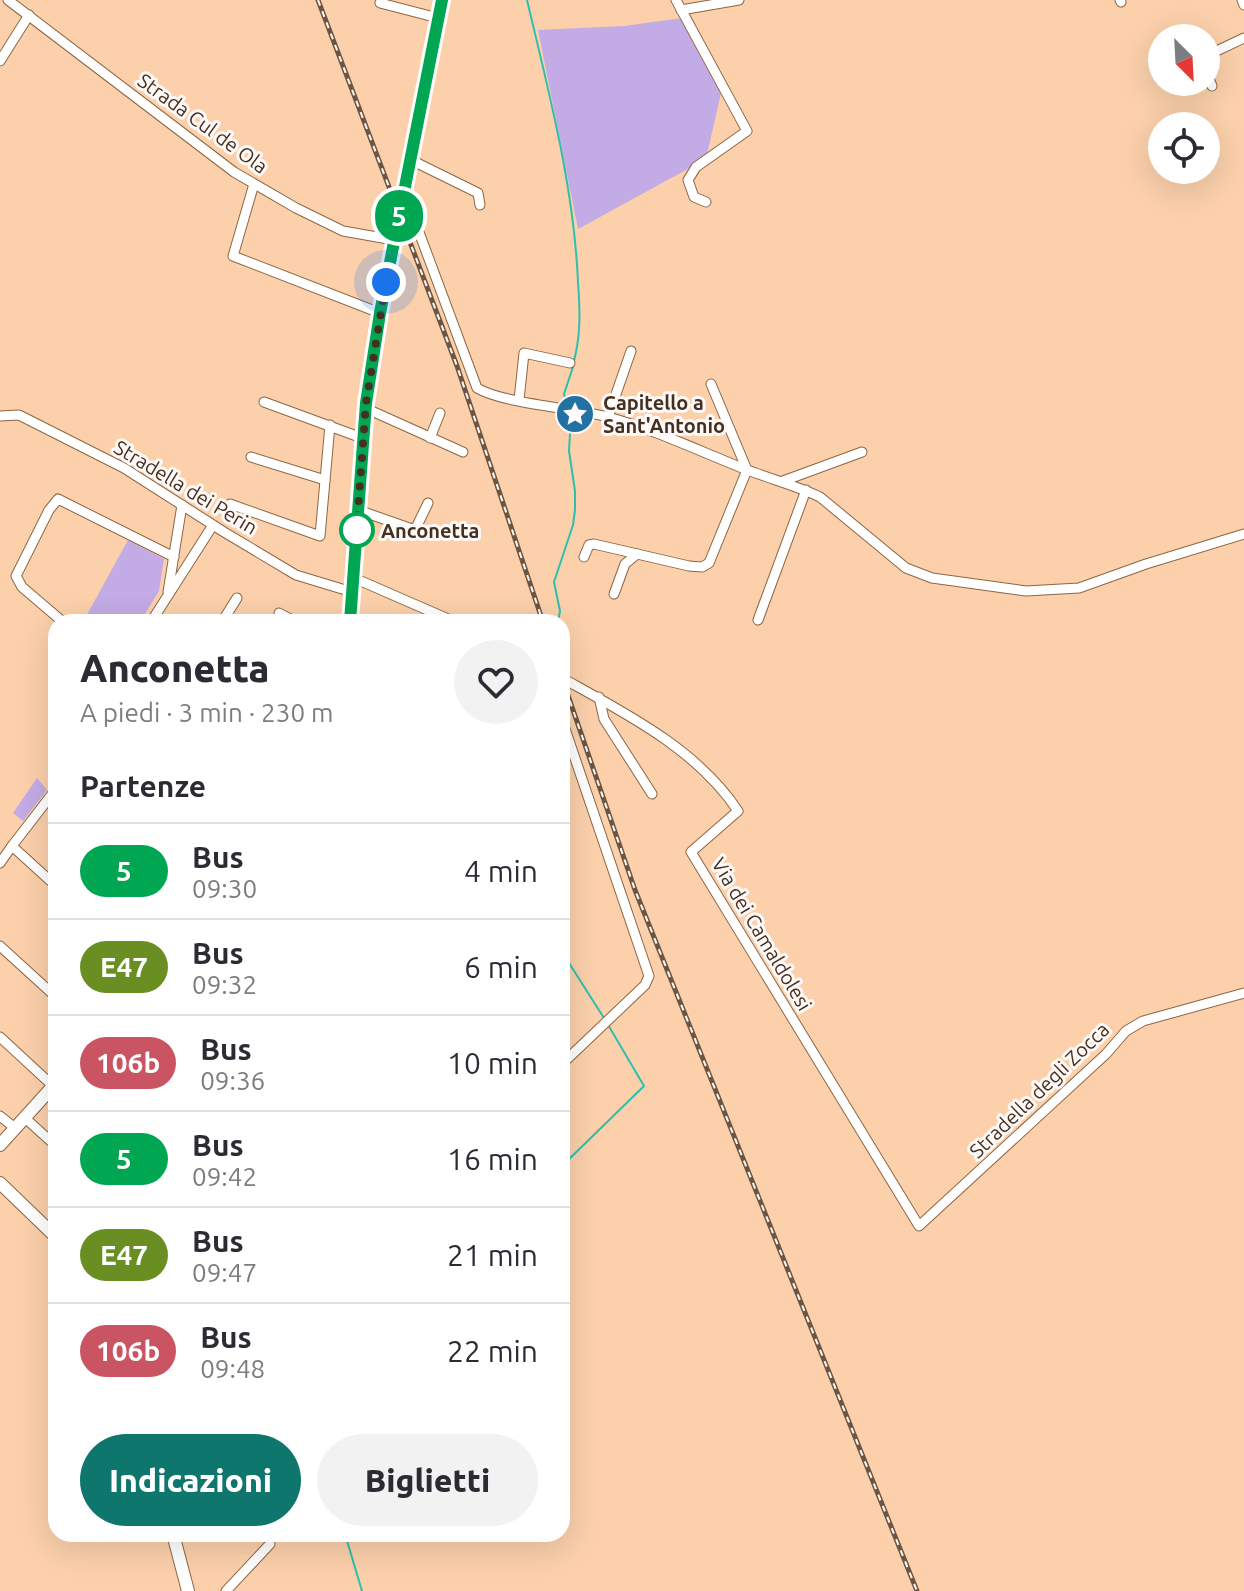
<!DOCTYPE html>
<html lang="it">
<head>
<meta charset="utf-8">
<style>
  :root { --surface:#fff; --page:#f2f2f3; --text:#2b2b33; --muted:#7c7c81; --line:#e1e1e2; --accent:#0f766e }
  body { margin:0; font-family:Ubuntu,sans-serif; background:var(--page); color:var(--text); height:100vh; display:flex; flex-direction:column; font-size:30px; white-space:nowrap }
  * { box-sizing:border-box; margin:0 }
  p { font-size:26px; color:var(--muted) }
  .icon { flex:none; width:44px; height:44px; fill:none; stroke:currentColor; stroke-width:2; stroke-linecap:round; stroke-linejoin:round }
  .map { position:relative; flex:1; overflow:hidden }
  .panel { position:absolute; left:48px; top:614px; width:522px; height:928px; display:flex; flex-direction:column; background:var(--surface); border-radius:24px; box-shadow:0 8px 32px #0002 }
  .panel>* { flex:none }
  .badge { padding:0 16px; border-radius:26px; font-size:28px; line-height:52px }
  .needle { width:52px; rotate:156deg }
  .tools { position:absolute; left:1148px; top:24px; display:grid; gap:16px }
  .tools a { display:grid; place-items:center; width:72px; height:72px; border-radius:50%; background:var(--surface); box-shadow:0 8px 32px #0002; font-size:40px }
  .you { position:absolute; width:40px; height:40px; margin:-20px; border:6px solid #fff; border-radius:50%; background:#1a73e8; box-shadow:0 0 0 12px #1a73e833 }
  .map>.badge { position:absolute; translate:-50% -50%; box-shadow:0 0 0 4px #fff }
  h2 { padding:0 32px; font-size:30px; line-height:72px }
  .round { display:grid; place-items:center; flex:none; width:84px; height:84px; border-radius:42px; background:var(--page) }
  .summary { display:flex; align-items:center; justify-content:space-between; height:136px; padding:0 32px }
  h1 { font-size:38px; font-weight:800; line-height:60px }
  .cta { display:flex; gap:16px; margin-top:auto; padding:16px 32px }
  .cta a { flex:1; height:92px; border-radius:48px; background:var(--accent); color:#fff; font-size:32px; font-weight:800; line-height:92px; text-align:center }
  .cta a+a { background:var(--page); color:var(--text) }
  ul { padding:0; list-style:none }
  li { display:flex; align-items:center; gap:24px; height:96px; padding:0 32px; border-top:2px solid var(--line) }
  li div { flex:1 }
  li b { display:block; font-size:30px }
  li em { font-style:normal }
  li .badge { min-width:88px; font-weight:700; text-align:center }
  .map>svg:first-child { display:block }
  .green { fill:#c3ace6 }
  .lines { fill:none; stroke-linecap:round; stroke-linejoin:round }
  .stream { stroke:#2dc0ae; stroke-width:2 }
  .minor-casing { stroke:#8d6644; stroke-width:11 }
  .major-casing { stroke:#8d6644; stroke-width:14 }
  .minor { stroke:#fff; stroke-width:9 }
  .major { stroke:#fff; stroke-width:12 }
  .rail-casing { stroke:#6c5541; stroke-width:5 }
  .rail { stroke:#fef9f6; stroke-width:2; stroke-dasharray:6; stroke-linecap:butt }
  .line-casing { stroke:#fff; stroke-width:18 }
  .line { stroke:#00a651; stroke-width:12 }
  .walk { stroke:#423122; stroke-width:8; stroke-dasharray:0 14.4 }
  .stop-dot { fill:#fff; stroke:#00a651; stroke-width:4 }
  .labels { text-anchor:middle; dominant-baseline:central; stroke-width:6; stroke-linejoin:round; paint-order:stroke }
  .street-label { font-size:20px; fill:#423122; stroke:#fef9f6 }
  .poi-label { font-size:20px; font-weight:bold; fill:#423122; stroke:#fef9f6; text-anchor:start }
  .stop-label { font-size:20px; font-weight:bold; fill:#423122; stroke:#fef9f6; text-anchor:start }
</style>
</head>
<body>
<div class="map">
<svg width="1244" height="1591" viewBox="0 0 1244 1591">
  <rect width="100%" height="100%" fill="#fbd0ab"/>
  <g class="green">
    <polygon points="682,18 721,93 706,159 578,229 538,30 624,26"/>
    <polygon points="128,540 164,559 159,591 140,622 83,622"/>
    <polygon points="37,778 47,790 23,821 13,813"/>
  </g>
  <g class="lines">
    <g class="stream">
      <path d="M 527,0 C 549,93 574,187 578,282 C 580,310 581,334 574,361"/>
      <polyline points="567,404 564,394 573,367"/>
      <polyline points="558,622 560,611 554,582 573,525 575,510 575,491 569,451 571,417"/>
      <polyline points="562,952 604,1018"/>
      <polyline points="562,1166 644,1086 607,1023"/>
      <polyline points="345,1534 362,1591"/>
    </g>
    <g class="minor-casing">
      <g id="minor">
        <polyline points="8,0 234,172 296,208 343,231 394,240"/>
        <polyline points="676,0 747,131 696,167 688,180 694,197 706,202"/>
        <polyline points="1120,0 1121,2"/>
        <polyline points="1242,0 1244,5"/>
        <polyline points="380,3 438,18"/>
        <polyline points="681,10 739,0"/>
        <polyline points="1206,56 1244,38"/>
        <polyline points="0,61 29,15"/>
        <polyline points="1206,72 1212,86"/>
        <polyline points="411,160 478,193 480,205"/>
        <polyline points="254,184 233,256 380,313"/>
        <path d="M 402,201 L 410,208 L 477,388 C 504,404 574,408 608,417 C 656,430 699,451 745,469 C 770,479 795,485 820,497 L 906,568 L 932,578 L 1026,591 L 1079,588 L 1146,564 L 1244,534"/>
        <polyline points="519,400 524,353 570,363"/>
        <polyline points="264,402 362,438"/>
        <polyline points="365,408 463,452"/>
        <polyline points="0,416 19,415 124,468 224,532 296,575 352,592"/>
        <polyline points="608,417 631,351"/>
        <polyline points="430,438 440,413"/>
        <polyline points="251,457 325,480"/>
        <polyline points="783,481 862,452"/>
        <polyline points="230,504 320,536 330,425"/>
        <polyline points="358,510 415,530 428,503"/>
        <polyline points="584,557 589,545 594,544 689,566 702,567 709,563 747,470 711,384"/>
        <polyline points="354,578 455,622"/>
        <polyline points="168,592 182,505"/>
        <polyline points="614,594 625,564 637,554"/>
        <polyline points="279,613 296,622"/>
        <polyline points="758,620 806,490"/>
        <polyline points="63,622 22,587 16,576 49,510 58,499 174,557"/>
        <polyline points="151,622 213,525"/>
        <polyline points="222,622 237,598"/>
        <path d="M 562,678 C 625,713 697,749 738,811 L 691,852 L 919,1226 L 1106,1054 L 1126,1031 L 1143,1021 L 1244,993"/>
        <polyline points="599,697 604,719 652,794"/>
        <polyline points="562,720 649,976 645,985 562,1064"/>
        <polyline points="56,789 12,846 56,886"/>
        <polyline points="0,863 12,846"/>
        <polyline points="0,946 56,997"/>
        <polyline points="0,1037 53,1086"/>
        <polyline points="0,1116 15,1128"/>
        <polyline points="25,1118 56,1146"/>
        <polyline points="226,1591 270,1544"/>
      </g>
    </g>
    <g class="major-casing">
      <g id="major">
        <polyline points="350,622 366,403 380,313 442,0"/>
        <polyline points="0,1145 56,1083"/>
        <polyline points="0,1183 56,1237"/>
        <polyline points="173,1534 188,1591"/>
      </g>
    </g>
    <use href="#minor" class="minor"/>
    <use href="#major" class="major"/>
    <g class="rail-casing">
      <g id="rail">
        <polyline points="318,0 457,366 543,622"/>
        <polyline points="562,678 635,890 917,1591"/>
      </g>
    </g>
    <use href="#rail" class="rail"/>
  </g>
  <g class="lines">
    <g class="line-casing">
      <polyline id="line" points="350,622 366,403 380,313 442,0"/>
    </g>
    <use href="#line" class="line"/>
    <polyline class="walk" points="357,530 356,537 366,403 386,282"/>
  </g>
  <defs>
    <g id="sight-disc" transform="scale(2)"><circle r="9.5" fill="#2371a3" stroke="#fef9f6"/><path d="M0-6L1.8-2.2L6-1.7L2.9 1.2L3.7 5.4L0 3.3L-3.7 5.4L-2.9 1.2L-6-1.7L-1.8-2.2Z" fill="#fff"/></g>
  </defs>
  <g fill-rule="evenodd">
    <use href="#sight-disc" x="575" y="414"/>
  </g>
  <circle class="stop-dot" cx="357" cy="530" r="16"/>
  <g class="labels">
    <g class="street-label">
      <text transform="translate(203 123) rotate(36)">Strada Cul de Ola</text>
      <text transform="translate(186 487) rotate(31)">Stradella dei Perin</text>
      <text transform="translate(762 934) rotate(59)">Via dei Camaldolesi</text>
      <text transform="translate(1039 1090) rotate(-44)">Stradella degli Zocca</text>
    </g>
    <g class="poi-label">
      <text x="603" y="402">Capitello a<tspan x="603" dy="23">Sant'Antonio</tspan></text>
    </g>
    <g class="stop-label">
      <text x="381" y="530">Anconetta</text>
    </g>
  </g>
</svg>
<div class="tools">
<a><svg class="needle" viewBox="-14 -14 28 28"><path d="M0-13l5 13h-10z" fill="#e53935"/><path d="M0 13l5-13h-10z" fill="#7c7c81"/></svg></a>
<a><svg class="icon" aria-label="locate" viewBox="0 0 24 24"><circle cx="12" cy="12" r="6"/><path d="M12 2v4M12 18v4M2 12h4M18 12h4"/></svg></a>
</div>
<div class="you" style="left:386px;top:282px"></div>
<b class="badge" style="left:399px;top:216px;background:#00a651;color:#fff">5</b>
<section class="panel">
<div class="summary"><div><h1>Anconetta</h1><p>A piedi · 3 min · 230 m</p></div><a class="round"><svg class="icon" aria-label="heart" viewBox="0 0 24 24"><path d="M12 20l-8-8c-3-5 5-10 8-4 3-6 11-1 8 4z"/></svg></a></div>
<h2>Partenze</h2>
<ul>
<li><span class="badge" style="background:#00a651;color:#fff">5</span><div><b>Bus</b><p>09:30</p></div><em>4 min</em></li>
<li><span class="badge" style="background:#6b8e23;color:#fff">E47</span><div><b>Bus</b><p>09:32</p></div><em>6 min</em></li>
<li><span class="badge" style="background:#ca5462;color:#fff">106b</span><div><b>Bus</b><p>09:36</p></div><em>10 min</em></li>
<li><span class="badge" style="background:#00a651;color:#fff">5</span><div><b>Bus</b><p>09:42</p></div><em>16 min</em></li>
<li><span class="badge" style="background:#6b8e23;color:#fff">E47</span><div><b>Bus</b><p>09:47</p></div><em>21 min</em></li>
<li><span class="badge" style="background:#ca5462;color:#fff">106b</span><div><b>Bus</b><p>09:48</p></div><em>22 min</em></li>
</ul>
<div class="cta"><a>Indicazioni</a><a>Biglietti</a></div>
</section>
</div>
</body>
</html>
